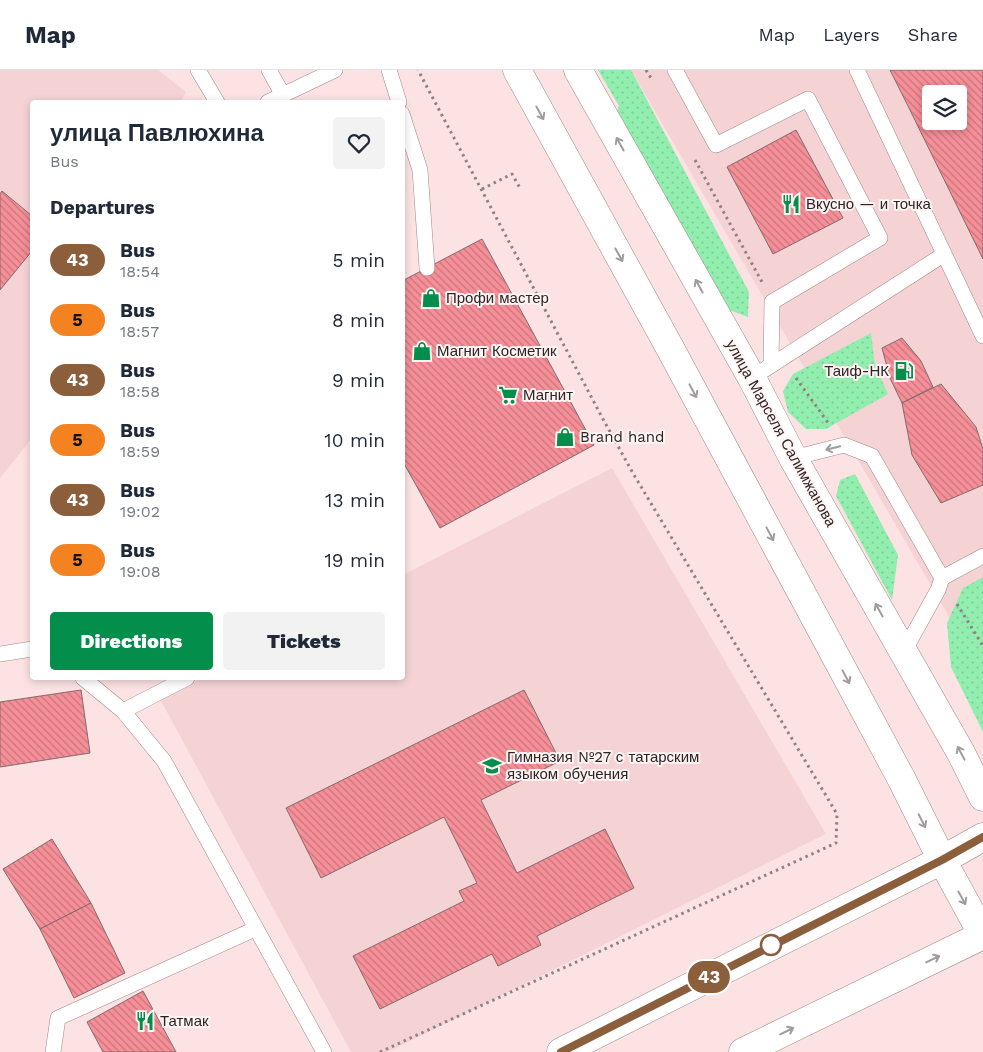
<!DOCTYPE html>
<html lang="en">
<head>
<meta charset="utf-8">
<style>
  :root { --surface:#fff; --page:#f2f2f3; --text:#1f2937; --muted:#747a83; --line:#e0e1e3; --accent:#038e4c }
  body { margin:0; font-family:"Work Sans",sans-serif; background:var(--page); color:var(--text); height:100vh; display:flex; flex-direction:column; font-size:19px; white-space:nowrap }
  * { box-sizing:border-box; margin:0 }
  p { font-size:16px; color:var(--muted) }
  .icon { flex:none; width:28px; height:28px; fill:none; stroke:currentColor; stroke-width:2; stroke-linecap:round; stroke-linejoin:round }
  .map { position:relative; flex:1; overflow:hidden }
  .details { position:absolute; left:30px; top:30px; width:375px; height:580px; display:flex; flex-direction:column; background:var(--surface); border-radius:5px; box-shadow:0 2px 8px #0003 }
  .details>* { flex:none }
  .badge { padding:0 10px; border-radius:16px; font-size:18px; line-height:32px }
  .tools { position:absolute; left:922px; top:15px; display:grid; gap:10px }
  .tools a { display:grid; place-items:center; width:45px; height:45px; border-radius:5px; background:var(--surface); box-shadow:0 2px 8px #0003; font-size:25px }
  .map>.badge { position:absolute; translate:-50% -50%; box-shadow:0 0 0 2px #fff }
  h2 { padding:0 20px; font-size:19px; line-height:45px }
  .round { display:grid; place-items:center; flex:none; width:52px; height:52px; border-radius:5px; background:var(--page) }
  .head { display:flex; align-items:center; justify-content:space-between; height:85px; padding:0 20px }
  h1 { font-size:24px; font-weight:800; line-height:38px }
  .action { display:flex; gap:10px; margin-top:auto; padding:10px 20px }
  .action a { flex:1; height:58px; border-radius:5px; background:var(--accent); color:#fff; font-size:20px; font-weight:800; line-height:58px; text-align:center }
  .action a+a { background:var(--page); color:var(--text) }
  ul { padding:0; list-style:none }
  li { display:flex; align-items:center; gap:15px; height:60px; padding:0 20px }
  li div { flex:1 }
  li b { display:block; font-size:19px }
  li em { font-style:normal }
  li .badge { min-width:55px; font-weight:700; text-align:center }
  header { display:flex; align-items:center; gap:30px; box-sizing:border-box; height:70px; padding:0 25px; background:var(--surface); border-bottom:1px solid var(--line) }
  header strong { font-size:24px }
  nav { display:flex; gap:28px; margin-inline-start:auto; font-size:18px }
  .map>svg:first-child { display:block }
  .built { fill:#f5d3d5; fill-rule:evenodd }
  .grass { fill:url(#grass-dots) }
  .building { fill:url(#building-back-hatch); stroke:#826b6c; fill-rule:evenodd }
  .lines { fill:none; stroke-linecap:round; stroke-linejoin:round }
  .service-casing { stroke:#9f8889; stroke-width:16 }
  .secondary-casing { stroke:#9f8889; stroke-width:29 }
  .primary-casing { stroke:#9f8889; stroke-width:29 }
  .path { stroke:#928181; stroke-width:3; stroke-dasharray:2.5 4; stroke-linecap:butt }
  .service { stroke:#fff; stroke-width:15 }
  .secondary { stroke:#fff; stroke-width:28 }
  .primary { stroke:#fff; stroke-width:28 }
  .oneway { stroke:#a09c9c }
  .line-casing { stroke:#fff; stroke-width:11 }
  .line { stroke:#8b5e3c; stroke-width:8 }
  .stop-dot { fill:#fff; stroke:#8b5e3c; stroke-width:2.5 }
  .labels { text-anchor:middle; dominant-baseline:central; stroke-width:4; stroke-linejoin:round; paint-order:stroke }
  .poi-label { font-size:15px; fill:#2d2424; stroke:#fff4f4; text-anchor:start }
  .street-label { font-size:15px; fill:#2d2424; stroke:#fff4f4 }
</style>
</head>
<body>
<header>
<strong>Map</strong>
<nav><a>Map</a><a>Layers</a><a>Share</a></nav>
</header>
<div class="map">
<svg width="983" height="982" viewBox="0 0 983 982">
  <defs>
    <pattern id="grass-dots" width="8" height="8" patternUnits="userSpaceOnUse" patternTransform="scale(1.25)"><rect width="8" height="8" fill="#92eeaf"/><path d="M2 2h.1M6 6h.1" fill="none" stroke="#7ecc96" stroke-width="1.8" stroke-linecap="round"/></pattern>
    <pattern id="building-back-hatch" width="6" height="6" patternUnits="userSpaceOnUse" patternTransform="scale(1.25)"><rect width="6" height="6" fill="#f68f98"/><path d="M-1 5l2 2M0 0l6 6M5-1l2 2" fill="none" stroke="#c8757c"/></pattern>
  </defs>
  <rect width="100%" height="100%" fill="#fce2e3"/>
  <g class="built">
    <polygon points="0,0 158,0 186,22 180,32 32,32 32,368 0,408"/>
    <path d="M 631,0 L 983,0 L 983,605 ZM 931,24 L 959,24 L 959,51 L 931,51 Z"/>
    <polygon points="612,398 826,764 388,982 351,982 160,629 202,608 402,608 403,505"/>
  </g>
  <g class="grass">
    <polygon points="598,0 631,0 749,222 748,247 729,240 614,49 619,36"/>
    <polygon points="871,263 875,295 888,324 826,359 806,359 788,342 783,321 793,304"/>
    <polygon points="855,404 898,485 892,530 836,426 840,410"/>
    <polygon points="983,507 983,662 951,597 947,553 963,518"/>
  </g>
  <g class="building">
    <path d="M 890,0 L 983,0 L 983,189 L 908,36 ZM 931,24 L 959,24 L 959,51 L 931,51 Z"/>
    <polygon points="796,60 843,148 773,184 727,97"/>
    <polygon points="2,121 32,146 32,181 0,220 0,124"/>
    <polygon points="482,169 594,375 440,458 402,390 402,211"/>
    <polygon points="902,268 921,291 933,317 902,333 890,308 882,278"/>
    <polygon points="941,314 976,357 983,379 983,415 941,433 912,385 902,333"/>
    <polygon points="81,620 90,683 0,697 0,632"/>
    <polygon points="524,620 560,691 481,730 517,803 605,759 634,818 537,866 541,875 498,896 492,884 380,939 353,886 464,831 459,821 477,813 444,747 321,808 286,738"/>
    <polygon points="52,769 91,833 40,859 3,799"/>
    <polygon points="91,833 125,903 74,928 40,859"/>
    <polygon points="143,921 176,982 103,982 87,952"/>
  </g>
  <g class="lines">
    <g class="service-casing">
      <g id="service">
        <polyline points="198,0 217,32"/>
        <polyline points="269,0 283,25"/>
        <polyline points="389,0 399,32"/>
        <polyline points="675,0 716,75 808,29 880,168 772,232 771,295"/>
        <polyline points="857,0 983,266"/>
        <polyline points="268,32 335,0"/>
        <polyline points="402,44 420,100 427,198"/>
        <polyline points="764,300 943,185"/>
        <polyline points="793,388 844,375 872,386 942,508 983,486"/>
        <polyline points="903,583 938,520 942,508"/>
        <polyline points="0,584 32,579"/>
        <polyline points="83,608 123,641 164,691 324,982"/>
        <polyline points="123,641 187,608"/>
        <polyline points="53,982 58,948 255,859"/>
      </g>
    </g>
    <g class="secondary-casing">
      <g id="secondary">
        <polyline points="561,982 942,790"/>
        <polyline points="743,982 983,865"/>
      </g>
    </g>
    <g class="primary-casing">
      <g id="primary">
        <polyline points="517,0 670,278 901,708 942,790 983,865"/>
        <polyline points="578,0 752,308 793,388 961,683 983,727"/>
        <polyline points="942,790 983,767"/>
      </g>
    </g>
    <g class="path">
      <polyline points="646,0 651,8"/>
      <polyline points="695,90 762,212"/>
      <polyline points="482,119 512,104 520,118"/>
      <polyline points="796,308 829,354"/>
      <polyline points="957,534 983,576"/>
      <polyline points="380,982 836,773 837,744 634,405 604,351 418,0"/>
    </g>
    <use href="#service" class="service"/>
    <use href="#secondary" class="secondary"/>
    <use href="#primary" class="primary"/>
  </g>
  <defs><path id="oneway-shaft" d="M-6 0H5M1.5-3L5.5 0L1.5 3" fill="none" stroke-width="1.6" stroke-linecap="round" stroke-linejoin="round" transform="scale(1.25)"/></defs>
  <g class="oneway">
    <use href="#oneway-shaft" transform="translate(540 43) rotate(61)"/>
    <use href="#oneway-shaft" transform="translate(620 74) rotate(-119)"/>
    <use href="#oneway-shaft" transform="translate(619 185) rotate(61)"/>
    <use href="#oneway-shaft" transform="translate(699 216) rotate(-119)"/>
    <use href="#oneway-shaft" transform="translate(693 321) rotate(62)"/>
    <use href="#oneway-shaft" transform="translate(833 378) rotate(166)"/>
    <use href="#oneway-shaft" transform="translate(770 464) rotate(62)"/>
    <use href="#oneway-shaft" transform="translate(879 540) rotate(-119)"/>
    <use href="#oneway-shaft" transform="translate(846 607) rotate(62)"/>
    <use href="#oneway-shaft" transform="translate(961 683) rotate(-118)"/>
    <use href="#oneway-shaft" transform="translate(922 751) rotate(63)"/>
    <use href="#oneway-shaft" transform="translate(962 828) rotate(61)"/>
    <use href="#oneway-shaft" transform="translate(933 889) rotate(-26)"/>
    <use href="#oneway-shaft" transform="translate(787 961) rotate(-26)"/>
  </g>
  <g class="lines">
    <g class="line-casing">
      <polyline id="line" points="561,982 942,790 983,767"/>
    </g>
    <use href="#line" class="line"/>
  </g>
  <defs>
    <g id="restaurant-bare" transform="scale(1.5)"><path d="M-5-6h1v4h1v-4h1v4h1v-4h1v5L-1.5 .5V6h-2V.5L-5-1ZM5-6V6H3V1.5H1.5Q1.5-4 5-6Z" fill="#038e4c" stroke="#fff4f4" stroke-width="2.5" paint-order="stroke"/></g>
    <g id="shop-bare" transform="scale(1.5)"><path d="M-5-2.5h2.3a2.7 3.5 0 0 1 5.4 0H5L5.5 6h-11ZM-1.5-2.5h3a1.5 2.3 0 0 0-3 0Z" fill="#038e4c" stroke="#fff4f4" stroke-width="2.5" paint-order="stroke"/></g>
    <g id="fuel-bare" transform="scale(1.5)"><path d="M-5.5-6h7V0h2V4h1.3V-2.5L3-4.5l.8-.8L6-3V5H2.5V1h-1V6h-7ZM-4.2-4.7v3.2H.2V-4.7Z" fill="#038e4c" stroke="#fff4f4" stroke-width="2.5" paint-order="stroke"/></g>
    <g id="supermarket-bare" transform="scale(1.5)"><path d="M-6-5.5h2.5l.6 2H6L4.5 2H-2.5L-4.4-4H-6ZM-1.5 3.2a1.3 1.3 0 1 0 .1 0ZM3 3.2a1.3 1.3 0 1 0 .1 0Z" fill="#038e4c" stroke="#fff4f4" stroke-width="2.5" paint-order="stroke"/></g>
    <g id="school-bare" transform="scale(1.5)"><path d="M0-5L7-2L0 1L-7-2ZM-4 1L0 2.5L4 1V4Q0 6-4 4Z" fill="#038e4c" stroke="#fff4f4" stroke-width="2.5" paint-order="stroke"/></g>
  </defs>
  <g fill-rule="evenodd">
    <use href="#restaurant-bare" x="791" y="134"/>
    <use href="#shop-bare" x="431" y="228"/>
    <use href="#shop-bare" x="422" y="281"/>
    <use href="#fuel-bare" x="904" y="301"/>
    <use href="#supermarket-bare" x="508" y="325"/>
    <use href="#shop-bare" x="565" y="367"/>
    <use href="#school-bare" x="492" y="696"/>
    <use href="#restaurant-bare" x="145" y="951"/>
  </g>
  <circle class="stop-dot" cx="771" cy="875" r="10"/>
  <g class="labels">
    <g class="poi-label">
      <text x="806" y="134">Вкусно — и точка</text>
      <text x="446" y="228">Профи мастер</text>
      <text x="437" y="281">Магнит Косметик</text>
      <text x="889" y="301" text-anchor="end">Таиф-НК</text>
      <text x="523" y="325">Магнит</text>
      <text x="580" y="367">Brand hand</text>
      <text x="507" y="687">Гимназия №27 с татарским<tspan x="507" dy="17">языком обучения</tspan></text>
      <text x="160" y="951">Татмак</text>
    </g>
    <g class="street-label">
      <text transform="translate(781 363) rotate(61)">улица Марселя Салимжанова</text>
    </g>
  </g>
</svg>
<div class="tools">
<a><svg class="icon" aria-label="layers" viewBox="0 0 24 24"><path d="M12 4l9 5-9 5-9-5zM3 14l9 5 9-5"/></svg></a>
</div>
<b class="badge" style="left:709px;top:907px;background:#8b5e3c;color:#fff">43</b>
<section class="details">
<div class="head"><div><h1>улица Павлюхина</h1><p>Bus</p></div><a class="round"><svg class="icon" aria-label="heart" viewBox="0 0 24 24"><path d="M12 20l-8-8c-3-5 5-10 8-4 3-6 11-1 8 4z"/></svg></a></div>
<h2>Departures</h2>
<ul>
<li><span class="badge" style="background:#8b5e3c;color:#fff">43</span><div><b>Bus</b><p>18:54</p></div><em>5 min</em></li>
<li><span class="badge" style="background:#f58220;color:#111">5</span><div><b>Bus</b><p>18:57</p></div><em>8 min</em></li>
<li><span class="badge" style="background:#8b5e3c;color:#fff">43</span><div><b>Bus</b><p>18:58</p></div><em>9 min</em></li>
<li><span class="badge" style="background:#f58220;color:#111">5</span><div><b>Bus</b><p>18:59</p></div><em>10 min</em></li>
<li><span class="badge" style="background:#8b5e3c;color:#fff">43</span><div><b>Bus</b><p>19:02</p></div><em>13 min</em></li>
<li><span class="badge" style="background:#f58220;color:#111">5</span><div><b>Bus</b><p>19:08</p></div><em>19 min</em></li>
</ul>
<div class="action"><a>Directions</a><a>Tickets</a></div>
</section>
</div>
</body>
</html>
